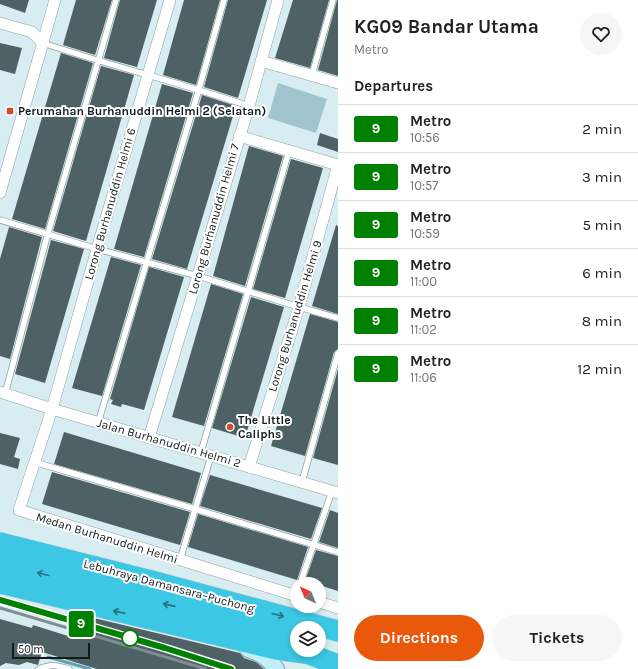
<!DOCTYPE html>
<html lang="en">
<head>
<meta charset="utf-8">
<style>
  :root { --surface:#fff; --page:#f6f6f6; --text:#222; --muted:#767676; --line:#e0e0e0; --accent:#ea580c }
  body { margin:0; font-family:Karla,sans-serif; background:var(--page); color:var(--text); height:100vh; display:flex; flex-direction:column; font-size:15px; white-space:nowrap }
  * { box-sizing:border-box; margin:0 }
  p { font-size:13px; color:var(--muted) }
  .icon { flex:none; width:22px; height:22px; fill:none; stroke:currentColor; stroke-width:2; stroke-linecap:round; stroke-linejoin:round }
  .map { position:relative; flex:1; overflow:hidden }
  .sheet { display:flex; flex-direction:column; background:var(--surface); width:300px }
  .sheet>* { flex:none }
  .badge { padding:0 8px; border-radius:3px; font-size:14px; line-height:26px }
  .needle { width:26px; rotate:317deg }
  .controls { position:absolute; left:290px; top:577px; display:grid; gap:8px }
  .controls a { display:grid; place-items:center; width:36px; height:36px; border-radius:50%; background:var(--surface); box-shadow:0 2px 6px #0003; font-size:20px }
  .scale { position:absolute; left:12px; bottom:10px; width:78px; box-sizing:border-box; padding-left:4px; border:2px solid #121a1c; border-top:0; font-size:11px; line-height:14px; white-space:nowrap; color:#121a1c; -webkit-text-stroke:3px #fff; paint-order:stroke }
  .map>.badge { position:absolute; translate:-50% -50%; box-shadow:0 0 0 2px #fff }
  h2 { padding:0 16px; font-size:15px; line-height:36px }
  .round { display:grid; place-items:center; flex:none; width:42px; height:42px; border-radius:21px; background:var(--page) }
  .overview { display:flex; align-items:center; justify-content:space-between; height:68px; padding:0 16px }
  h1 { font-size:19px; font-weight:700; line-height:30px }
  .cta { display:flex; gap:8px; margin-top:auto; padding:8px 16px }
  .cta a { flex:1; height:46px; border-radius:24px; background:var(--accent); color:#fff; font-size:16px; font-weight:700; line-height:46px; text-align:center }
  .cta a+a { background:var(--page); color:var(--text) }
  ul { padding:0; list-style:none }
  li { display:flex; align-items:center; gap:12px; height:48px; padding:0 16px; border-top:1px solid var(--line) }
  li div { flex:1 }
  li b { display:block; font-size:15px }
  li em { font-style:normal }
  li .badge { min-width:44px; font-weight:700; text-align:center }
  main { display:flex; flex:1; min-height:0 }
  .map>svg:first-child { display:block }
  .green { fill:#a0c5ce }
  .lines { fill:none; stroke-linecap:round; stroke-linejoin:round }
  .stream { stroke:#639fad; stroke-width:3 }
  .building { fill:#4e6165 }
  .service-casing { stroke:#8da0a5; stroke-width:7 }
  .minor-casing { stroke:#8da0a5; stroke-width:12 }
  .secondary-casing { stroke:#8da0a5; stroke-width:18 }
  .motorway-casing { stroke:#cbcdcd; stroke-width:22 }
  .service { stroke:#fff; stroke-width:5.5 }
  .minor { stroke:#fff; stroke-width:11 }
  .secondary { stroke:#c4eef7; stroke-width:16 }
  .motorway { stroke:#3cc8e4; stroke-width:21 }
  .rail { stroke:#7e8d91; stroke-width:3 }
  .oneway { stroke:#277180 }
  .line-casing { stroke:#fff; stroke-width:9 }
  .line { stroke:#008000; stroke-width:6 }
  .poi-dot { fill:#d44a29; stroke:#fff; stroke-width:1.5 }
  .stop-dot { fill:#fff; stroke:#008000; stroke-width:2 }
  .labels { text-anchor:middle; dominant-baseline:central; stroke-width:4; stroke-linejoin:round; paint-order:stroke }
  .poi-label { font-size:12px; font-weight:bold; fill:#121a1c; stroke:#fff; text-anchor:start }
  .street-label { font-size:12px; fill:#121a1c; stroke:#fff }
</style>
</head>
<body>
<main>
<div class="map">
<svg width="338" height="669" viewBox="0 0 338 669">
  <rect width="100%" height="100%" fill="#d8edf2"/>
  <polygon class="green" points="278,83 327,99 316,133 268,118"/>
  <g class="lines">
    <polyline class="stream" points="48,657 90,669"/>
  </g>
  <g class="building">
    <polygon points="0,0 29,0 25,13 0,4"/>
    <polygon points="76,0 112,0 95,55 63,45"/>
    <polygon points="120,0 157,0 137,67 104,58"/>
    <polygon points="184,0 220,0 196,85 163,75"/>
    <polygon points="228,0 267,0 238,98 204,87"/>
    <polygon points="293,0 329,0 310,68 275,58"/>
    <polygon points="337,0 338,0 338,76 318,70"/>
    <polygon points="0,43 22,48 15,74 0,70"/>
    <polygon points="61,53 93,63 45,229 12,219"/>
    <polygon points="101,66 134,75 86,241 53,231"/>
    <polygon points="162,84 193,93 144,257 114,249"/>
    <polygon points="202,95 236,106 187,269 152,259"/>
    <polygon points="320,133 338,139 338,152 317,145"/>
    <polygon points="249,146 283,156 245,286 213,276"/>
    <polygon points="291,159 323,168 285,298 253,289"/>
    <polygon points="336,225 338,226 338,314 312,306"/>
    <polygon points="9,227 42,237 10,359 0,356 0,259"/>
    <polygon points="51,240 84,249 45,383 15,374"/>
    <polygon points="111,257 141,265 102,396 72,388"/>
    <polygon points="149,267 184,277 144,410 122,404 121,407 111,404 113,400 110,399"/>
    <polygon points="211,284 243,294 204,426 172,417"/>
    <polygon points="251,297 284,307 245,438 212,428"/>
    <polygon points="310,314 338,322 338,349 334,352 305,456 271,446"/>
    <polygon points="338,369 338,465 313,458"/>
    <polygon points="64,432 201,473 192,504 54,464"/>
    <polygon points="0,433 20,438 14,457 20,459 18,469 0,464"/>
    <polygon points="52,472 190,512 180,545 42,504"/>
    <polygon points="210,475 322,508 311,539 200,506"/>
    <polygon points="330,510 338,513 338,548 319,542"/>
    <polygon points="198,514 308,547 297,580 188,547"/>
    <polygon points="316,550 338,556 338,591 319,585 319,584 305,581"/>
    <polygon points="73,613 240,653 244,658 256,662 264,669 97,669 42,652 38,665 27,662 19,665 6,663 0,666 0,619 32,628 33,625 68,636 70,620"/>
  </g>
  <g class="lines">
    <g class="service-casing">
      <g id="service">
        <path d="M 43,43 C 111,66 181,83 249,106"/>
        <polyline points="312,75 333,0"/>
        <polyline points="0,220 97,249 198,276 299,307 338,318"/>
        <polyline points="5,394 48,233 116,0"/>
        <polyline points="98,423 199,89 224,0"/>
        <polyline points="201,452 289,151"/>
        <polyline points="34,462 195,509 338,552"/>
        <polyline points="302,482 338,353"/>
        <polyline points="180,560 211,456"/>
        <polyline points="300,584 332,491"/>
        <path d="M 39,669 C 52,664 56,665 69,669"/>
      </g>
    </g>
    <g class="minor-casing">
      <g id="minor">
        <polyline points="170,0 97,249 52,409 19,510 297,596"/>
        <polyline points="0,23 32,32 43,43"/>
        <polyline points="261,61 338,83"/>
        <polyline points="239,136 338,165"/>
        <polyline points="0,193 55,0"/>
        <polyline points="0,392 52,409 338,493"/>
        <polyline points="149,438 249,106 278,0"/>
        <polyline points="249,467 299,307 338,165"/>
        <polyline points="319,602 338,608"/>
      </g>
    </g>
    <g class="secondary-casing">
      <path id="secondary" d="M 248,649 C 260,653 269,658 276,669"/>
    </g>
    <g class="motorway-casing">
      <g id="motorway">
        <polyline points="0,543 159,583 338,631"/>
        <polyline points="0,563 201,612 297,639"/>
        <polyline points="0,583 276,649 305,653"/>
        <polyline points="299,650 338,665"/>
      </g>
    </g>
    <use href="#service" class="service"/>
    <use href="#minor" class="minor"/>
    <use href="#secondary" class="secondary"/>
    <use href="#motorway" class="motorway"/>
    <g class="rail">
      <polyline points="0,600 165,648 231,669"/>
      <polyline points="0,608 206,669"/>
    </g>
  </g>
  <defs><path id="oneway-shaft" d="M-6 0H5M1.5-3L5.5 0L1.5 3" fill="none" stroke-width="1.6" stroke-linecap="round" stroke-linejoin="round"/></defs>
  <g class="oneway">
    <use href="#oneway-shaft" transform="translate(43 574) rotate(-166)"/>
    <use href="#oneway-shaft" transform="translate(169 605) rotate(-167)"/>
    <use href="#oneway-shaft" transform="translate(119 612) rotate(-167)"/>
    <use href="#oneway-shaft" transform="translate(278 615) rotate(15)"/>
  </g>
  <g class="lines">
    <g class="line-casing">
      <polyline id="line" points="0,600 165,648 231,669"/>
    </g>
    <use href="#line" class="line"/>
  </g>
  <g class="poi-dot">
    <rect x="6" y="107" width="8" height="8" rx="2"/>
    <circle cx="230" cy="427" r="4"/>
  </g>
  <circle class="stop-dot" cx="130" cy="638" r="8"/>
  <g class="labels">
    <g class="poi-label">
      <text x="18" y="111">Perumahan Burhanuddin Helmi 2 (Selatan)</text>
      <text x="238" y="420">The Little<tspan x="238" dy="14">Caliphs</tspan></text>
    </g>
    <g class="street-label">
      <text transform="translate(110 204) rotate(-74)">Lorong Burhanuddin Helmi 6</text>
      <text transform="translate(214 219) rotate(-74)">Lorong Burhanuddin Helmi 7</text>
      <text transform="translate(295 316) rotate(-73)">Lorong Burhanuddin Helmi 9</text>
      <text transform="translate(169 443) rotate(16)">Jalan Burhanuddin Helmi 2</text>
      <text transform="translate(107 538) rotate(17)">Medan Burhanuddin Helmi</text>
      <text transform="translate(169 586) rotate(15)">Lebuhraya Damansara–Puchong</text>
    </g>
  </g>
</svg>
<div class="controls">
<a><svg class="needle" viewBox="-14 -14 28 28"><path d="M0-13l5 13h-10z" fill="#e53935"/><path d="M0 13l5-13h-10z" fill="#767676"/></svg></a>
<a><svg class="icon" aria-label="layers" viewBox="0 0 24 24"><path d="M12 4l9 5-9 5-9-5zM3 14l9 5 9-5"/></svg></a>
</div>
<div class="scale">50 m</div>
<b class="badge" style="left:81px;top:624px;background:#008000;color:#fff">9</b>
</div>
<section class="sheet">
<div class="overview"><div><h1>KG09 Bandar Utama</h1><p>Metro</p></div><a class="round"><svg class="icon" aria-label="heart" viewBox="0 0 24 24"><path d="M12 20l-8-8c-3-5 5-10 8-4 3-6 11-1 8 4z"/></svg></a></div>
<h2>Departures</h2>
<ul>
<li><span class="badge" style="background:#008000;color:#fff">9</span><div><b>Metro</b><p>10:56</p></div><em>2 min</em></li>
<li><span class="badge" style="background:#008000;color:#fff">9</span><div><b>Metro</b><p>10:57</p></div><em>3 min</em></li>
<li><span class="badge" style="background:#008000;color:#fff">9</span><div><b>Metro</b><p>10:59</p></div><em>5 min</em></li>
<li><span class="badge" style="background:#008000;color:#fff">9</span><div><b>Metro</b><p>11:00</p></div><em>6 min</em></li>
<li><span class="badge" style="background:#008000;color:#fff">9</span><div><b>Metro</b><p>11:02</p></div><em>8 min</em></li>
<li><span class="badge" style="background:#008000;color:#fff">9</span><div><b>Metro</b><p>11:06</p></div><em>12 min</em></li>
</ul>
<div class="cta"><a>Directions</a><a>Tickets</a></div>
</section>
</main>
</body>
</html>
